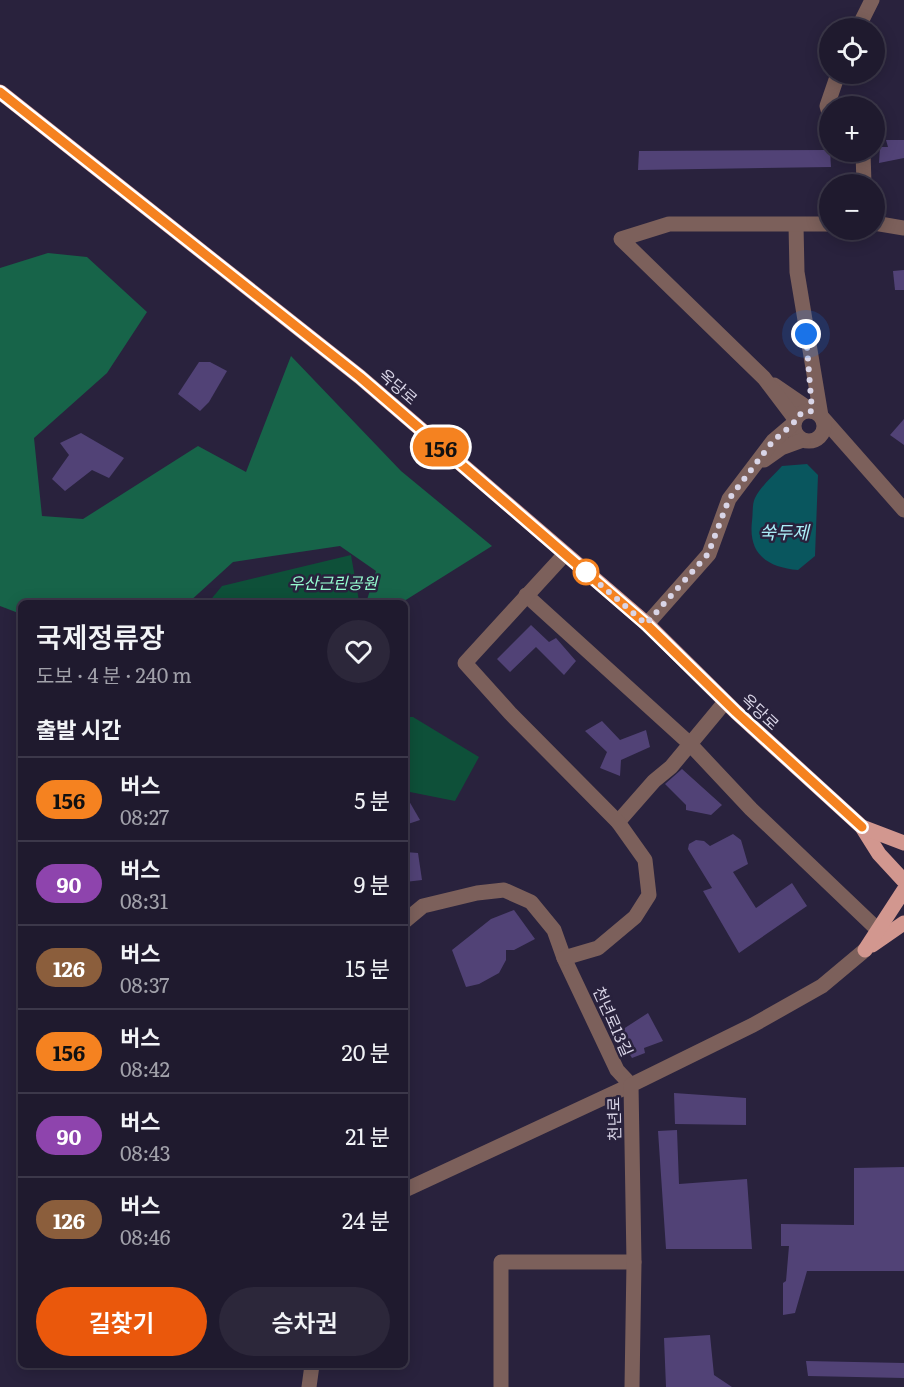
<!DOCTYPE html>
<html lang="ko">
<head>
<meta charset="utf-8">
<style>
  :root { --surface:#1f1a2e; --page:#2c273a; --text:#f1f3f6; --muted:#a1a1aa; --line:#3c384a; --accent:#ea580c }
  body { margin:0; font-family:Literata,"Noto Sans KR",serif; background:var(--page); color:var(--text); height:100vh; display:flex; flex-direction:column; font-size:22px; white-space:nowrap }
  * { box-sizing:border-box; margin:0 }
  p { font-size:20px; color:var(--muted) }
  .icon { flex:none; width:33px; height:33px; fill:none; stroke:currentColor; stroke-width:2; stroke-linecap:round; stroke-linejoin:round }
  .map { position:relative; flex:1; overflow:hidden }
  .sheet { position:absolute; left:18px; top:600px; width:390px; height:768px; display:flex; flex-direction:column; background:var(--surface); border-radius:9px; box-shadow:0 3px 15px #0003,0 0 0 2px var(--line) }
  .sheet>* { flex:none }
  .badge { padding:0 12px; border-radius:20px; font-size:21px; line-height:39px }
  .buttons { position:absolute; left:819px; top:18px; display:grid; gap:12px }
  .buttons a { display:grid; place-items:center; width:66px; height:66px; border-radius:50%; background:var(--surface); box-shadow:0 3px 15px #0003,0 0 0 2px var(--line); font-size:30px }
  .you { position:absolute; width:30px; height:30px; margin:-15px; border:4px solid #fff; border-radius:50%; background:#1a73e8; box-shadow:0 0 0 9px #1a73e833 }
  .map>.badge { position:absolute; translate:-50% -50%; box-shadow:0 0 0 3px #fff }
  h2 { padding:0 18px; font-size:22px; line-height:54px }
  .round { display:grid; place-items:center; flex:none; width:63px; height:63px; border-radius:32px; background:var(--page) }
  .head { display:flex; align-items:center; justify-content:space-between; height:102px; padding:0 18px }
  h1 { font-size:28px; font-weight:600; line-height:45px }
  .action { display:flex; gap:12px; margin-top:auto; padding:12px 18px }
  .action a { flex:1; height:69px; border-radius:36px; background:var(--accent); color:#fff; font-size:24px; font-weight:600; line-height:69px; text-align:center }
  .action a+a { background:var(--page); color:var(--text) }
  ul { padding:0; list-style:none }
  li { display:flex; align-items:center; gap:18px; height:84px; padding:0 18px; border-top:2px solid var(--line) }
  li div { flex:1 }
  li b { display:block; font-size:22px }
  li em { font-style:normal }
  li .badge { min-width:66px; font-weight:700; text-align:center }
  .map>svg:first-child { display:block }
  .green { fill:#0e5039 }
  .forest { fill:#176449 }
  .water { fill:#09565e }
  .building { fill:#514276 }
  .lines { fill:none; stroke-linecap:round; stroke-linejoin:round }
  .minor { stroke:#7c605b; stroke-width:15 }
  .major { stroke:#d2978f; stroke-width:15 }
  .line-casing { stroke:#fff; stroke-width:14 }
  .line { stroke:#f58220; stroke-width:9 }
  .walk { stroke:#d9d5e7; stroke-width:6; stroke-dasharray:0 10.8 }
  .stop-dot { fill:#fff; stroke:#f58220; stroke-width:3 }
  .labels { text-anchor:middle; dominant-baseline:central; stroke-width:5; stroke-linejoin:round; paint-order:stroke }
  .street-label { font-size:16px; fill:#d9d5e7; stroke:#29223d }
  .park-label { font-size:16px; font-style:italic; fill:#95fcd0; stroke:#29223d }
  .water-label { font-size:18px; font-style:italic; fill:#abeff8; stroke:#29223d }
</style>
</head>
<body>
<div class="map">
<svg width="904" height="1387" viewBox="0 0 904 1387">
  <rect width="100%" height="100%" fill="#29223d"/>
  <g class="green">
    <polygon points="351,555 359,601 356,603 208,603 222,586"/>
    <polygon points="405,717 413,717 479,757 455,801 405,791"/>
  </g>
  <polygon class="forest" points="48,253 87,257 147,312 107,373 34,438 42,516 83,519 198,446 246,472 291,356 401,471 492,546 401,603 366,603 376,571 340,546 233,562 188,603 21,603 21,614 0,606 0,268"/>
  <path class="water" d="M 807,464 L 818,475 L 815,556 L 798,570 C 768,567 748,555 752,521 C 753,514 752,504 755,498 C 761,486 773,476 782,466 Z"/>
  <g class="building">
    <polygon points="886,140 904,140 904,158 879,163 880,147 888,147"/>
    <polygon points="830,150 831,167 638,170 639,151"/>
    <polygon points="904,270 904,290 895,290 893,271"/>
    <polygon points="199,362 210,362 227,371 209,402 200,411 178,394"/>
    <polygon points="904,419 904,445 890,435"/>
    <polygon points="81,433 124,458 109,478 92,470 65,491 52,479 69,455 60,443"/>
    <polygon points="531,625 549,642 556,638 576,661 564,675 536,647 510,672 497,659"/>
    <polygon points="602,721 620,740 646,730 650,747 621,760 620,776 600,768 607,752 585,731"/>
    <polygon points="682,769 722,805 711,815 686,810 686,805 665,784"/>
    <polygon points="405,794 420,820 405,825"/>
    <polygon points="733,834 741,840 748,864 733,872 756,908 792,883 807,906 739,953 703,891 712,888 688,849 689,844 696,840 704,841 710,846"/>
    <polygon points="405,852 418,853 422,880 405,882"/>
    <polygon points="514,910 535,939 514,950 506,950 506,960 499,973 479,984 466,987 452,950 491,919"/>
    <polygon points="648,1013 663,1041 644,1048 645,1053 632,1058 627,1050 620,1052 614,1035"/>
    <polygon points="674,1093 746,1098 746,1125 675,1124"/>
    <polygon points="677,1130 679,1184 747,1179 752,1249 666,1249 658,1131"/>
    <polygon points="904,1167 904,1271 807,1271 795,1313 783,1315 783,1283 786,1281 789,1246 781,1246 781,1224 854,1225 854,1168"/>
    <polygon points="710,1335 714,1375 732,1387 666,1387 664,1338"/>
    <polygon points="806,1361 904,1363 904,1378 808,1376"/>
  </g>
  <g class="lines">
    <g class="minor">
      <polyline points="858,28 872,0"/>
      <polyline points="830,116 827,106 838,74"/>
      <polyline points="863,152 864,184"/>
      <polyline points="874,223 904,228"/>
      <polyline points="796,225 797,272 821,416 904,510"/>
      <polyline points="774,385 812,411"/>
      <circle cx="809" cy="426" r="15"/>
      <polyline points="795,419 764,378 621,239 669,224 830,224"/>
      <polyline points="764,460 781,448 803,440"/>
      <polyline points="526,595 689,743 751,809 878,930"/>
      <polyline points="647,624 709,554 729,499 773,441 793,424"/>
      <polyline points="618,822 654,781 671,767 725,702"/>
      <polyline points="405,921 423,906 477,893 504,890 531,902 554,930 564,958 617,1070 631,1085 405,1190"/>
      <polyline points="564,958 598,948 635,917 649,895 645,860 618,822 510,713 465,663 565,554"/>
      <polyline points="309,1387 312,1365"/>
      <polyline points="501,1387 501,1262 634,1262"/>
      <polyline points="632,1387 634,1262 631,1085 753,1025 822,986 865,950"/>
    </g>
    <g class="major">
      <polyline points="0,92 360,377 647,624 736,712 862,827 879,854 903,880"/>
      <polyline points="862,827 904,843"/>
      <polyline points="872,945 904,923"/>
      <polyline points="865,950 904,890"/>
    </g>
  </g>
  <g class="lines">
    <g class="line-casing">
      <polyline id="line" points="0,92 360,377 646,624 736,712 862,827"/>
    </g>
    <use href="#line" class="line"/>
    <polyline class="walk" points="586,572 581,568 646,624 708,554 729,499 773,441 793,424 798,415 812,411 806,334"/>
  </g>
  <circle class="stop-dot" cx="586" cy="572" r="12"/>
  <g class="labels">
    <g class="street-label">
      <text transform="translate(399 386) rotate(41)">옥당로</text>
      <text transform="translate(761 711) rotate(43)">옥당로</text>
      <text transform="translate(614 1021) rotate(66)">천년로13길</text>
      <text transform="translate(613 1119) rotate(-91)">천년로</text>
    </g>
    <g class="park-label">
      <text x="333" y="582">우산근린공원</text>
    </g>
    <g class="water-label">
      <text x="784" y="531">쑥두제</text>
    </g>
  </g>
</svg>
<div class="buttons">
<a><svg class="icon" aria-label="locate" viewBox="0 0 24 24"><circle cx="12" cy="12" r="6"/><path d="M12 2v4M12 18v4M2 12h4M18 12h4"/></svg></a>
<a>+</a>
<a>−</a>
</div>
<div class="you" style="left:806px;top:334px"></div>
<b class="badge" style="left:441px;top:447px;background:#f58220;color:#111">156</b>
<section class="sheet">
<div class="head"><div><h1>국제정류장</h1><p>도보 · 4 분 · 240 m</p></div><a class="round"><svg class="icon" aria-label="heart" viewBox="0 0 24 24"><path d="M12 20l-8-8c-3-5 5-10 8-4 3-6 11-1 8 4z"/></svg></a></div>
<h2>출발 시간</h2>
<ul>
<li><span class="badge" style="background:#f58220;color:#111">156</span><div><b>버스</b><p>08:27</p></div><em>5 분</em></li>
<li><span class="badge" style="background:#8e44ad;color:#fff">90</span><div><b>버스</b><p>08:31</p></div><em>9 분</em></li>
<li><span class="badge" style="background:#8b5e3c;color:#fff">126</span><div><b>버스</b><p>08:37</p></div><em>15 분</em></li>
<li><span class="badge" style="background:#f58220;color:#111">156</span><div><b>버스</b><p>08:42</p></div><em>20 분</em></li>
<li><span class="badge" style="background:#8e44ad;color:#fff">90</span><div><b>버스</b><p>08:43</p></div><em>21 분</em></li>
<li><span class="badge" style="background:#8b5e3c;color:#fff">126</span><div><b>버스</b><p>08:46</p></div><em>24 분</em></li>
</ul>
<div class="action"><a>길찾기</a><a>승차권</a></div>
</section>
</div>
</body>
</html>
